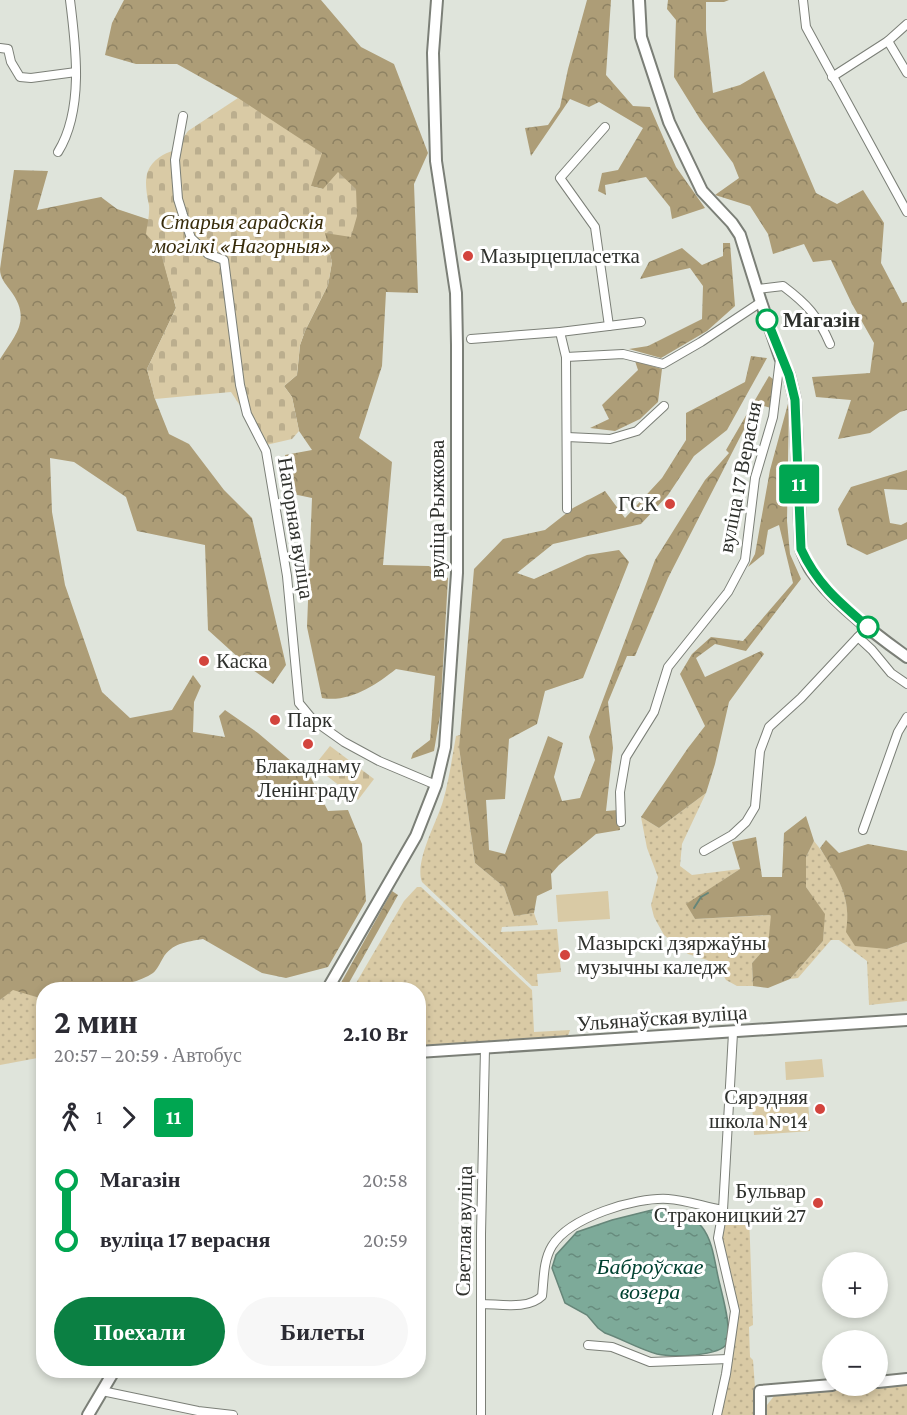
<!DOCTYPE html>
<html lang="ru">
<head>
<meta charset="utf-8">
<style>
  :root { --surface:#fff; --page:#f7f7f7; --text:#2b2b33; --muted:#7c7c81; --accent:#0b8043 }
  body { margin:0; font-family:"Crimson Pro",serif; background:var(--page); color:var(--text); height:100vh; display:flex; flex-direction:column; font-size:22px; white-space:nowrap }
  * { box-sizing:border-box; margin:0 }
  p { font-size:20px; color:var(--muted) }
  .icon { flex:none; width:33px; height:33px; fill:none; stroke:currentColor; stroke-width:2; stroke-linecap:round; stroke-linejoin:round }
  .map { position:relative; flex:1; overflow:hidden }
  .side { position:absolute; left:36px; top:982px; width:390px; height:396px; display:flex; flex-direction:column; background:var(--surface); border-radius:24px; box-shadow:0 3px 9px #0003 }
  .side>* { flex:none }
  .badge { padding:0 12px; border-radius:4px; font-size:21px; line-height:39px }
  .buttons { position:absolute; left:822px; top:1252px; display:grid; gap:12px }
  .buttons a { display:grid; place-items:center; width:66px; height:66px; border-radius:50%; background:var(--surface); box-shadow:0 3px 9px #0003; font-size:30px }
  .map>.badge { position:absolute; translate:-50% -50%; box-shadow:0 0 0 3px #fff }
  .legs { display:flex; align-items:center; gap:9px; height:66px; padding:0 18px; font-size:20px }
  .legs p { margin-inline-start:auto }
  .summary { display:flex; align-items:center; justify-content:space-between; height:102px; padding:0 18px }
  h1 { font-size:33px; font-weight:700; line-height:45px }
  .button { display:flex; gap:12px; margin-top:auto; padding:12px 18px }
  .button a { flex:1; height:69px; border-radius:36px; background:var(--accent); color:#fff; font-size:24px; font-weight:700; line-height:69px; text-align:center }
  .button a+a { background:var(--page); color:var(--text) }
  ul { padding:0 18px; list-style:none }
  li { display:flex; align-items:center; gap:21px; height:60px; font-size:22px }
  li i { display:grid; place-items:center; width:9px; height:100%; margin:0 8px; background:currentColor }
  li i::after { content:''; width:15px; height:15px; margin:-8px; border:4px solid; border-radius:50%; background:var(--surface) }
  li p { margin-inline-start:auto }
  li:first-child i { background:linear-gradient(#0000 50%,currentColor 0) }
  li:last-child i { background:linear-gradient(currentColor 50%,#0000 0) }
  .map>svg:first-child { display:block }
  .grass { fill:url(#grass-dots) }
  .forest { fill:url(#forest-crowns) }
  .cemetery { fill:url(#cemetery-stones) }
  .garden { fill:#d9caa5 }
  .water { fill:url(#water-ripples); stroke:#668679; stroke-width:1.5 }
  .lines { fill:none; stroke-linecap:round; stroke-linejoin:round }
  .stream { stroke:#668679; stroke-width:2 }
  .street-casing { stroke:#7b7f77; stroke-width:10 }
  .secondary-casing { stroke:#7b7f77; stroke-width:14 }
  .street { stroke:#fff; stroke-width:8 }
  .secondary { stroke:#fff; stroke-width:10 }
  .line-1-casing { stroke:#fff; stroke-width:14 }
  .line-1 { stroke:#00a651; stroke-width:9 }
  .poi-dot { fill:#d3443d; stroke:#fff; stroke-width:2 }
  .stop-1-dot { fill:#fff; stroke:#00a651; stroke-width:3 }
  .labels { text-anchor:middle; dominant-baseline:central; stroke-width:6; stroke-linejoin:round; paint-order:stroke }
  .park-label { font-size:21px; font-style:italic; fill:#382c0b; stroke:#fff }
  .poi-label { font-size:21px; fill:#2f312d; stroke:#fff; text-anchor:start }
  .stop-label { font-size:21px; font-weight:bold; fill:#2f312d; stroke:#fff; text-anchor:start }
  .street-label { font-size:21px; fill:#2f312d; stroke:#fff }
  .water-label { font-size:22px; font-style:italic; fill:#004231; stroke:#fff }
</style>
</head>
<body>
<div class="map">
<svg width="907" height="1415" viewBox="0 0 907 1415">
  <defs>
    <pattern id="grass-dots" width="8" height="8" patternUnits="userSpaceOnUse" patternTransform="scale(1.5)"><rect width="8" height="8" fill="#d9caa5"/><path d="M2 2h.1M6 6h.1" fill="none" stroke="#bbae8e" stroke-width="1.8" stroke-linecap="round"/></pattern>
    <pattern id="forest-crowns" width="20" height="18" patternUnits="userSpaceOnUse" patternTransform="scale(1.5)"><rect width="20" height="18" fill="#ad9d77"/><path d="M2 6a3 3 0 1 1 6 0M12 15a3 3 0 1 1 6 0" fill="none" stroke="#8d8162"/></pattern>
    <pattern id="cemetery-stones" width="16" height="16" patternUnits="userSpaceOnUse" patternTransform="scale(1.5)"><rect width="16" height="16" fill="#d9caa5"/><path d="M2 7V4a2 2 0 0 1 4 0v3zM10 15v-3a2 2 0 0 1 4 0v3z" fill="#bbae8e"/></pattern>
    <pattern id="water-ripples" width="26" height="14" patternUnits="userSpaceOnUse" patternTransform="scale(1.5)"><rect width="26" height="14" fill="#7daa99"/><path d="M2 4q2-2 4 0t4 0M15 11q2-2 4 0t4 0" fill="none" stroke="#678b7d"/></pattern>
  </defs>
  <rect width="100%" height="100%" fill="#dfe4db"/>
  <g class="grass">
    <path d="M 460,735 L 459,747 L 475,863 L 504,887 L 514,916 L 534,913 L 538,925 L 502,927 L 501,932 L 557,929 L 561,972 L 537,974 L 538,986 L 532,986 L 422,882 C 414,862 437,822 443,801 C 449,780 452,758 456,736 Z"/>
    <polygon points="706,793 682,844 680,866 692,875 740,869 687,904 695,919 772,915 768,945 752,963 753,986 737,986 726,980 718,966 707,960 688,954 664,935 654,917 651,905 658,877 647,848 641,817 659,828"/>
    <path d="M 814,841 C 835,867 852,898 847,932 L 887,949 L 907,942 L 907,1001 L 869,1005 L 867,961 L 839,940 L 831,940 L 798,978 L 790,979 L 823,941 L 824,914 L 806,887 L 806,857 Z"/>
    <polygon points="417,887 421,887 532,990 534,1032 570,1030 568,1036 419,1046 418,990 352,990 404,901"/>
    <polygon points="13,989 43,999 43,1057 0,1065 0,1000"/>
    <polygon points="729,1214 749,1214 753,1325 749,1327 750,1357 753,1360 757,1415 720,1415 738,1310 721,1239"/>
    <polygon points="907,1384 907,1415 766,1415 767,1405 774,1396"/>
  </g>
  <g class="forest">
    <path d="M 124,0 L 321,0 L 361,47 L 394,64 L 428,153 L 414,184 L 418,293 L 386,292 L 382,366 L 359,438 L 392,462 L 383,565 L 429,566 L 448,578 L 440,716 L 434,751 L 411,759 L 413,753 L 430,740 L 435,676 L 396,669 C 376,685 349,703 322,698 L 307,627 L 312,498 L 293,494 L 285,455 L 312,450 L 299,431 L 292,397 L 284,386 L 297,375 L 300,345 L 305,331 L 328,285 L 332,262 L 324,232 L 323,189 L 310,186 L 238,98 L 177,64 L 136,64 L 105,55 L 112,23 Z"/>
    <polygon points="587,0 611,0 606,75 633,106 650,107 676,167 705,208 672,219 670,207 646,177 605,185 606,195 598,191 602,173 618,170 643,128 599,102 589,107 570,99 531,156 525,128 548,125 560,107 568,69"/>
    <polygon points="668,0 729,0 724,2 706,2 706,30 713,93 740,85 764,71 816,193 837,204 863,190 884,223 881,263 902,303 907,302 907,410 900,412 870,433 838,439 851,400 816,397 812,377 870,373 874,343 852,304 831,260 813,262 804,244 773,254 768,234 750,206 715,195 739,178 733,163 700,119 674,77 676,20 667,9"/>
    <path d="M 14,170 L 48,171 L 37,210 L 101,197 L 117,209 L 153,221 L 176,308 L 147,369 L 155,399 L 169,434 L 189,444 L 224,490 L 252,518 L 286,665 L 273,684 L 250,668 L 208,630 L 205,545 L 137,531 L 126,497 L 74,462 L 50,458 L 52,512 L 65,585 L 102,692 L 130,718 L 172,710 L 193,675 L 201,686 L 194,702 L 193,732 L 225,737 L 219,716 L 225,710 L 258,733 L 311,778 L 328,811 L 348,810 L 362,844 L 366,901 L 328,967 L 286,978 L 262,973 L 203,939 C 186,942 172,943 163,958 C 160,963 157,970 153,973 C 129,990 72,990 44,990 L 43,999 L 13,990 L 0,1000 L 0,359 C 16,334 32,319 10,290 C 5,283 0,278 0,269 Z"/>
    <polygon points="723,243 730,243 735,306 707,331 661,358 629,349 648,346 702,319 703,286 690,268 640,279 649,262 682,248 702,265 723,256"/>
    <polygon points="751,356 767,358 727,430 694,456 668,495 641,524 553,544 517,573 534,579 587,555 619,550 629,562 583,678 545,691 537,724 509,739 505,799 486,800 489,850 505,854 548,736 563,743 554,777 562,801 580,798 595,760 589,737 655,560 705,480 729,453 726,450 769,376 773,379 771,408 757,404 668,578 635,656 627,656 608,702 613,748 606,811 618,810 620,830 596,834 559,865 551,874 552,889 537,896 534,913 514,916 504,887 475,863 459,747 474,569 503,539 545,530 573,508 605,491 625,518 662,478 686,440 686,413 745,382"/>
    <polygon points="635,361 662,369 658,402 640,419 615,431 590,428 609,419 602,405 638,370"/>
    <polygon points="789,400 787,521 790,554 801,579 746,651 715,644 696,658 705,677 761,651 764,654 729,702 715,764 706,793 659,828 641,817 688,748 705,726 680,674 692,654 711,637 743,641 793,583 779,525 768,530 764,554 748,567 755,554 770,470"/>
    <polygon points="907,470 907,490 884,489 890,523 901,525 907,522 907,539 867,555 847,545 838,509 851,487"/>
    <polygon points="806,816 814,841 806,857 806,887 825,914 823,941 790,979 768,988 753,986 752,963 768,945 771,915 695,919 686,904 740,869 732,842 756,837 762,877 782,877 784,833"/>
    <path d="M 826,840 L 839,853 L 868,844 L 907,851 L 907,942 L 887,949 L 855,946 L 846,932 C 852,897 837,876 820,848 Z"/>
    <polygon points="392,891 398,895 345,990 337,990"/>
  </g>
  <g class="cemetery">
    <path d="M 238,98 L 322,153 L 311,186 L 323,189 L 338,172 L 356,189 L 357,216 L 351,237 L 325,233 L 332,262 L 328,285 L 305,331 L 300,345 L 297,375 L 284,386 L 292,397 L 299,431 L 292,439 L 266,445 L 231,392 L 155,399 L 147,369 L 176,308 L 160,250 L 146,234 C 147,225 150,214 149,205 C 147,196 144,180 148,171 C 152,161 164,152 174,151 L 188,131 Z"/>
    <polygon points="330,746 374,779 358,800 314,766"/>
  </g>
  <g class="garden">
    <polygon points="608,891 610,919 558,922 556,895"/>
    <polygon points="822,1059 824,1077 786,1080 785,1062"/>
    <polygon points="808,1100 810,1131 754,1135 752,1103"/>
  </g>
  <path class="water" d="M 652,1210 C 671,1210 689,1211 702,1227 C 714,1242 715,1267 720,1285 C 723,1298 732,1330 727,1343 C 721,1357 670,1357 657,1354 C 639,1349 622,1339 605,1333 L 598,1328 L 587,1315 L 565,1303 L 552,1268 L 556,1255 L 577,1232 L 612,1220 Z"/>
  <g class="lines">
    <polyline class="stream" points="694,908 701,897 708,893"/>
    <g class="street-casing">
      <g id="street">
        <polyline points="803,0 806,27 907,212"/>
        <polyline points="888,41 907,73"/>
        <polyline points="0,48 8,49 11,62 20,77 31,78 76,72"/>
        <polyline points="832,77 888,41 907,24"/>
        <polyline points="183,116 175,160 178,199 183,215 191,238 208,254 224,260 240,385 247,414 266,451 287,576 299,703 313,720 344,742 379,761 436,785"/>
        <polyline points="605,127 560,178 595,227 609,326"/>
        <path d="M 58,152 C 84,110 76,47 70,0"/>
        <path d="M 758,289 L 783,286 C 807,304 818,316 830,344"/>
        <polyline points="560,332 566,357 567,509"/>
        <polyline points="471,339 560,332 641,322"/>
        <polyline points="566,357 623,354 663,364 701,342 761,302"/>
        <polyline points="567,437 610,439 637,431 664,406"/>
        <polyline points="868,627 858,637 872,650 891,673 907,684"/>
        <polyline points="621,822 620,792 626,757 654,712 668,667 728,592 745,560 755,478 773,417 780,359"/>
        <polyline points="863,830 898,732 907,717"/>
        <polyline points="704,851 732,835 746,822 755,807 760,751 769,727 801,698 858,637"/>
        <path d="M 481,1304 C 500,1304 528,1310 542,1296 C 544,1279 543,1261 552,1246 C 570,1217 635,1197 668,1199 C 686,1200 705,1207 723,1210"/>
        <polyline points="588,1345 612,1347 650,1362 728,1359"/>
        <polyline points="102,1391 198,1411 233,1415"/>
        <polyline points="481,1415 481,1234 485,1048"/>
        <polyline points="717,1415 726,1374 735,1311 718,1238 723,1210 733,1033"/>
      </g>
    </g>
    <g class="secondary-casing">
      <g id="secondary">
        <path d="M 639,0 L 641,37 L 669,122 L 702,191 L 732,223 L 740,235 L 761,302 L 780,357 L 789,375 L 795,400 L 801,549 C 804,556 807,564 811,570 C 832,602 876,635 907,657"/>
        <polyline points="327,990 416,836 436,785 445,747 457,573 457,345 456,293 436,161 433,53 437,0"/>
        <polyline points="418,1052 907,1020"/>
        <polyline points="878,1382 907,1379"/>
        <polyline points="88,1415 114,1371"/>
        <polyline points="760,1415 760,1391 832,1385"/>
      </g>
    </g>
    <use href="#street" class="street"/>
    <use href="#secondary" class="secondary"/>
  </g>
  <g class="lines">
    <g class="line-1-casing">
      <path id="line-1" d="M 767,320 L 789,375 L 795,400 L 801,549 C 817,584 839,602 868,627"/>
    </g>
    <use href="#line-1" class="line-1"/>
  </g>
  <g class="poi-dot">
    <circle cx="468" cy="256" r="6"/>
    <circle cx="670" cy="504" r="6"/>
    <circle cx="204" cy="661" r="6"/>
    <circle cx="275" cy="720" r="6"/>
    <circle cx="308" cy="744" r="6"/>
    <circle cx="565" cy="955" r="6"/>
    <circle cx="820" cy="1109" r="6"/>
    <circle cx="818" cy="1203" r="6"/>
  </g>
  <g class="stop-1-dot">
    <circle cx="767" cy="320" r="10"/>
    <circle cx="868" cy="627" r="10"/>
  </g>
  <g class="labels">
    <g class="park-label">
      <text x="242" y="222">Старыя гарадскія<tspan x="242" dy="24">могілкі «Нагорныя»</tspan></text>
    </g>
    <g class="poi-label">
      <text x="480" y="256">Мазырцепласетка</text>
      <text x="658" y="504" text-anchor="end">ГСК</text>
      <text x="216" y="661">Каска</text>
      <text x="287" y="720">Парк</text>
      <text x="308" y="766" text-anchor="middle">Блакаднаму<tspan x="308" dy="24">Ленінграду</tspan></text>
      <text x="577" y="943">Мазырскі дзяржаўны<tspan x="577" dy="24">музычны каледж</tspan></text>
      <text x="808" y="1097" text-anchor="end">Сярэдняя<tspan x="808" dy="24">школа №14</tspan></text>
      <text x="806" y="1191" text-anchor="end">Бульвар<tspan x="806" dy="24">Страконицкий 27</tspan></text>
    </g>
    <g class="stop-label">
      <text x="783" y="320">Магазін</text>
    </g>
    <g class="street-label">
      <text transform="translate(740 477) rotate(-79)">вуліца 17 Верасня</text>
      <text transform="translate(437 509) rotate(-90)">вуліца Рыжкова</text>
      <text transform="translate(296 528) rotate(81)">Нагорная вуліца</text>
      <text transform="translate(662 1018) rotate(-4)">Ульянаўская вуліца</text>
      <text transform="translate(464 1231) rotate(-89)">Светлая вуліца</text>
    </g>
    <g class="water-label">
      <text x="650" y="1266">Баброўскае<tspan x="650" dy="25">возера</tspan></text>
    </g>
  </g>
</svg>
<div class="buttons">
<a>+</a>
<a>−</a>
</div>
<b class="badge" style="left:799px;top:484px;background:#00a651;color:#fff">11</b>
<section class="side">
<div class="summary"><div><h1>2 мин</h1><p>20:57 – 20:59 · Автобус</p></div><b>2.10 Br</b></div>
<div class="legs"><svg class="icon" aria-label="walk" viewBox="0 0 24 24"><circle cx="13" cy="4" r="2"/><path d="M13 8l-2 6 4 7M11 14l-3 7M7 12l3-4h3l4 4"/></svg>1<svg class="icon" aria-label="forward" viewBox="0 0 24 24"><path d="M9 5l7 7-7 7"/></svg><b class="badge" style="background:#00a651;color:#fff">11</b></div>
<ul>
<li><i style="color:#00a651"></i><b>Магазін</b><p>20:58</p></li>
<li><i style="color:#00a651"></i><b>вуліца 17 верасня</b><p>20:59</p></li>
</ul>
<div class="button"><a>Поехали</a><a>Билеты</a></div>
</section>
</div>
</body>
</html>
